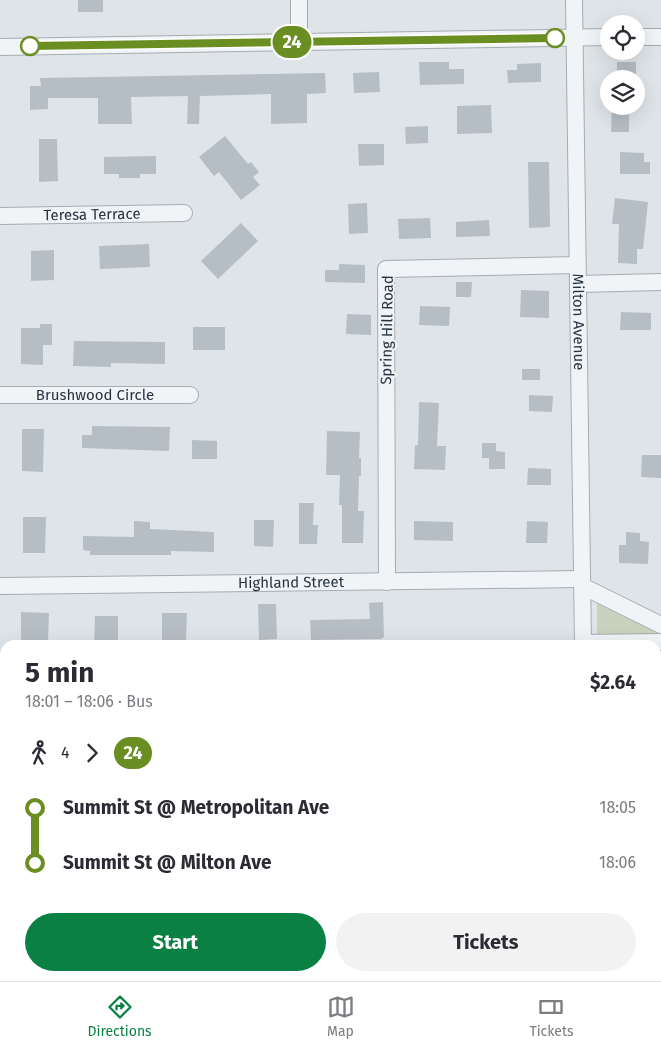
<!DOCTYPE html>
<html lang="en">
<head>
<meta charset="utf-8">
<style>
  :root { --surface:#fff; --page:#f2f2f3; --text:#2b2b33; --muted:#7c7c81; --line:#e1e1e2; --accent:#0b8043 }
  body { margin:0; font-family:"Fira Sans",sans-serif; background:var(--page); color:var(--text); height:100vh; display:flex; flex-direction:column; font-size:19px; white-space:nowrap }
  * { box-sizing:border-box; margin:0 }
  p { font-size:16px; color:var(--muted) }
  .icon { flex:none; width:28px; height:28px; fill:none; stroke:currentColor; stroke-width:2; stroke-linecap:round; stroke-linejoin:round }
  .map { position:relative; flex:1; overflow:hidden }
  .sheet { position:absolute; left:0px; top:640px; width:661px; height:341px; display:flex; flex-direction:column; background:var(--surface); border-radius:15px 15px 0 0; box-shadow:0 5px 20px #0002 }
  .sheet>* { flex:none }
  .badge { padding:0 10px; border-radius:16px; font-size:18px; line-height:32px }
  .buttons { position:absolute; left:600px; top:15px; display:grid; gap:10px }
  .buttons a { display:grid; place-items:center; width:45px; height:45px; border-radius:50%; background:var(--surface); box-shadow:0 5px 20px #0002; font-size:25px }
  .map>.badge { position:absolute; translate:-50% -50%; box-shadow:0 0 0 2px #fff }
  .legs { display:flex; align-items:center; gap:8px; height:55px; padding:0 25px; font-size:16px }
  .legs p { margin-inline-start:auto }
  .summary { display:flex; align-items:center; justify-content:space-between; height:85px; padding:0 25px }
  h1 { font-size:28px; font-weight:700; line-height:38px }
  .primary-button { display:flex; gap:10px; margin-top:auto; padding:10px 25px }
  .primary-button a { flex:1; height:58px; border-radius:30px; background:var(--accent); color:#fff; font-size:20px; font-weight:700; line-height:58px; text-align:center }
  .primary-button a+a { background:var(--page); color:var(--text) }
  ul { padding:0 25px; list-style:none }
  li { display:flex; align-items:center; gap:18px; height:55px; font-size:19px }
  li i { display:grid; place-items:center; width:8px; height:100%; margin:0 6px; background:currentColor }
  li i::after { content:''; width:12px; height:12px; margin:-6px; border:4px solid; border-radius:50%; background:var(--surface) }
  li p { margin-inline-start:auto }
  li:first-child i { background:linear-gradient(#0000 50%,currentColor 0) }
  li:last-child i { background:linear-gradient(currentColor 50%,#0000 0) }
  .menu { display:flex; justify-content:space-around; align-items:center; height:70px; border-top:1px solid var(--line); background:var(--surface); font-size:14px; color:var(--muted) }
  .menu a { display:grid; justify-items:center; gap:2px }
  .menu .selected { color:var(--accent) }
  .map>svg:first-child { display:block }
  .green { fill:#c7d3bf }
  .building { fill:#b6bec5 }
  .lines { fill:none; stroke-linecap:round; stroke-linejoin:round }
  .minor-casing { stroke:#a4acb2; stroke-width:18 }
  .minor { stroke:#f1f4f7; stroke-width:16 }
  .line-1-casing { stroke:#fff; stroke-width:11 }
  .line-1 { stroke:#6b8e23; stroke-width:8 }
  .stop-1-dot { fill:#fff; stroke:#6b8e23; stroke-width:2.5 }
  .labels { text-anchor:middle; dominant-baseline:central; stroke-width:4; stroke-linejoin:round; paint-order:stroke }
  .street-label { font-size:15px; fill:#273440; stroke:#eef3f6 }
</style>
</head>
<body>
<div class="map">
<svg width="661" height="981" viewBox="0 0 661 981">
  <rect width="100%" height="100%" fill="#dfe4e8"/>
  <polygon class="green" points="597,603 660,634 597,635"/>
  <g class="building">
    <rect x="78" y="0" width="25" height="12"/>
    <polygon points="419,62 449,62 449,69 464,69 464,84 420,85"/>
    <rect x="617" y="62" width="19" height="17"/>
    <polygon points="541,63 541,82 508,83 507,70 517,70 517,64"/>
    <polygon points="379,72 380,92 354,93 353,73"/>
    <polygon points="325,73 326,93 307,94 307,123 271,124 271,94 200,96 199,124 187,124 188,96 131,97 132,124 98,124 98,98 48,98 48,109 30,110 30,86 41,86 40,78"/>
    <polygon points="491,105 492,133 457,134 457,106"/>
    <polygon points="612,106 629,106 629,132 611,132"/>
    <polygon points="428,126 428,143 406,144 405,127"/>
    <polygon points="225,136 248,164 251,162 259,172 253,177 260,185 241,200 219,172 214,176 199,157"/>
    <polygon points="39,139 57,139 58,181 39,182"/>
    <polygon points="358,144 384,144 384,165 359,166"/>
    <polygon points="620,152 644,153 644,162 650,162 650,174 620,174"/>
    <polygon points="156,156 156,174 140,174 140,178 119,178 119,174 104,174 104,157"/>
    <polygon points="528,162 549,162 550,227 529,228"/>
    <polygon points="615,198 648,202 643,249 637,249 637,264 618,263 619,224 612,224"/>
    <polygon points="367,203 368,233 349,234 348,204"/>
    <polygon points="430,218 431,238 399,239 398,219"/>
    <polygon points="489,220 490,236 456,237 456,222"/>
    <polygon points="241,223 258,241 218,279 201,261"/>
    <polygon points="149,244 150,267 100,269 99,246"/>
    <polygon points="54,250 54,280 31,281 31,251"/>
    <polygon points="339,264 365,265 365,283 325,282 325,270 339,270"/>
    <polygon points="456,282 472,282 471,297 456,297"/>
    <polygon points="521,290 549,291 549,318 520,317"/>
    <polygon points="420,306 450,307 449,326 419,325"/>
    <polygon points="621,312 651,313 651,330 620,330"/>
    <polygon points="347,314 371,315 371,335 346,334"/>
    <polygon points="40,324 52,324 52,345 43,345 43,365 21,364 21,328 40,328"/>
    <rect x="193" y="327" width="32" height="23"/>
    <polygon points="74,341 165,342 165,364 111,363 111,367 73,366"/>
    <rect x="522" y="369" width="18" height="11"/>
    <polygon points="529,395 553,396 552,412 529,411"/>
    <polygon points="419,402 439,403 437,446 446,446 445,470 414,469 415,445 418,445"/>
    <polygon points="92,426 170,427 169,451 82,448 82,435 92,435"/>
    <polygon points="22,429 44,429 43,472 22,471"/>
    <polygon points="327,431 360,432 359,458 361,458 361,476 359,476 358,511 364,511 363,543 342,543 342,505 339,505 340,475 326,475"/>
    <polygon points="192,440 217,441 217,459 192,459"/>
    <polygon points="482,443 496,443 496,451 505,452 505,469 489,469 489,458 482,458"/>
    <polygon points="642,455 661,455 661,478 641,477"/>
    <polygon points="528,468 551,469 551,485 527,485"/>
    <polygon points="299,503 314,503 313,525 318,525 317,544 299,544"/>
    <polygon points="23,517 46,517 45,553 23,553"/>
    <polygon points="254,520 274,520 273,547 254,546"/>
    <polygon points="134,521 150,522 150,529 214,532 214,552 171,551 171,555 90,555 90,551 83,550 83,536 134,537"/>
    <polygon points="414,521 453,522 453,541 414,540"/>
    <polygon points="527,521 548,522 547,543 526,543"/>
    <polygon points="626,532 640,533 640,541 649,542 648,564 619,563 619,545 626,545"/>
    <polygon points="383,602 384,637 381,639 311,640 310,620 370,619 369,603"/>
    <polygon points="258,604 276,604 277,639 259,640"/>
    <polygon points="21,612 49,613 48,640 21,640"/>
    <polygon points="162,613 187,613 186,641 162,640"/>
    <polygon points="95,616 118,616 118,645 94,645"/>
  </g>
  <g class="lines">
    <g class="minor-casing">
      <g id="minor">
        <path id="s1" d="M 574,0 L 583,645"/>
        <polyline points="636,37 661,37"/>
        <polyline points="299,42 299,0"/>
        <polyline points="0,47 609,37"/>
        <path id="s2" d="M 0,216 L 184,213"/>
        <polyline points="578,284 661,282"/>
        <path id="s3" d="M 0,395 L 190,395"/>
        <polyline points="387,582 386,269 577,265"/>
        <path id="s4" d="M 0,586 L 582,579"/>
        <polyline points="582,586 661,625"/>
        <polyline points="583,643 661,642"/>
        <polyline points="0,817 5,817"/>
        <polyline points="591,976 591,981"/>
      </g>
    </g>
    <use href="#minor" class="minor"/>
  </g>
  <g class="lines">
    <g class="line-1-casing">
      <polyline id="line-1" points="30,46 555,38"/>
    </g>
    <use href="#line-1" class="line-1"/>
  </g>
  <g class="stop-1-dot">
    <circle cx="555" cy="38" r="9"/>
    <circle cx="30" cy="46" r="9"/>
  </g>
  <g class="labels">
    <g class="street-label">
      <text stroke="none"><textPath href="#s2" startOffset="92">Teresa Terrace</textPath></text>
      <text stroke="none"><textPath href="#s1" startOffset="322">Milton Avenue</textPath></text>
      <text transform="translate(387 330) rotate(-89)">Spring Hill Road</text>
      <text stroke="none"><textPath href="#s3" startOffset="95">Brushwood Circle</textPath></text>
      <text stroke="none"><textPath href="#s4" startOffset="291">Highland Street</textPath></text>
    </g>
  </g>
</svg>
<div class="buttons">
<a><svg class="icon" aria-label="locate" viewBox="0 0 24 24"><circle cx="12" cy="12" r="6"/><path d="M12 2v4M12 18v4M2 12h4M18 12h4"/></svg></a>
<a><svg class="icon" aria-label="layers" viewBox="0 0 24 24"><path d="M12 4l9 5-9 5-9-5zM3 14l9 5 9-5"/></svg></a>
</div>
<b class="badge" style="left:292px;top:42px;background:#6b8e23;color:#fff">24</b>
<section class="sheet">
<div class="summary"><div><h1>5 min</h1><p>18:01 – 18:06 · Bus</p></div><b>$2.64</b></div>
<div class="legs"><svg class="icon" aria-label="walk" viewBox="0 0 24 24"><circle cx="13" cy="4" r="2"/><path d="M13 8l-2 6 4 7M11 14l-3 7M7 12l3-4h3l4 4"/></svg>4<svg class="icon" aria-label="forward" viewBox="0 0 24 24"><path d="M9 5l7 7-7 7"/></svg><b class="badge" style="background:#6b8e23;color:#fff">24</b></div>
<ul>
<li><i style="color:#6b8e23"></i><b>Summit St @ Metropolitan Ave</b><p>18:05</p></li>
<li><i style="color:#6b8e23"></i><b>Summit St @ Milton Ave</b><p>18:06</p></li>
</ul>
<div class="primary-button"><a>Start</a><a>Tickets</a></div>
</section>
</div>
<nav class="menu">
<a class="selected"><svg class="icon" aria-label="directions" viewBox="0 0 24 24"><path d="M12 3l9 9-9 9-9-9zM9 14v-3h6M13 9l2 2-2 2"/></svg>Directions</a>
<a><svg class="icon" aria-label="map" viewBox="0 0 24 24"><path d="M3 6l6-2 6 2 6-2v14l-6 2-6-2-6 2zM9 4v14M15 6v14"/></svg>Map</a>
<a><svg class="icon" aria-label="tickets" viewBox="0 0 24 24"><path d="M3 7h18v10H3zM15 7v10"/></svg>Tickets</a>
</nav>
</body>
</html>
